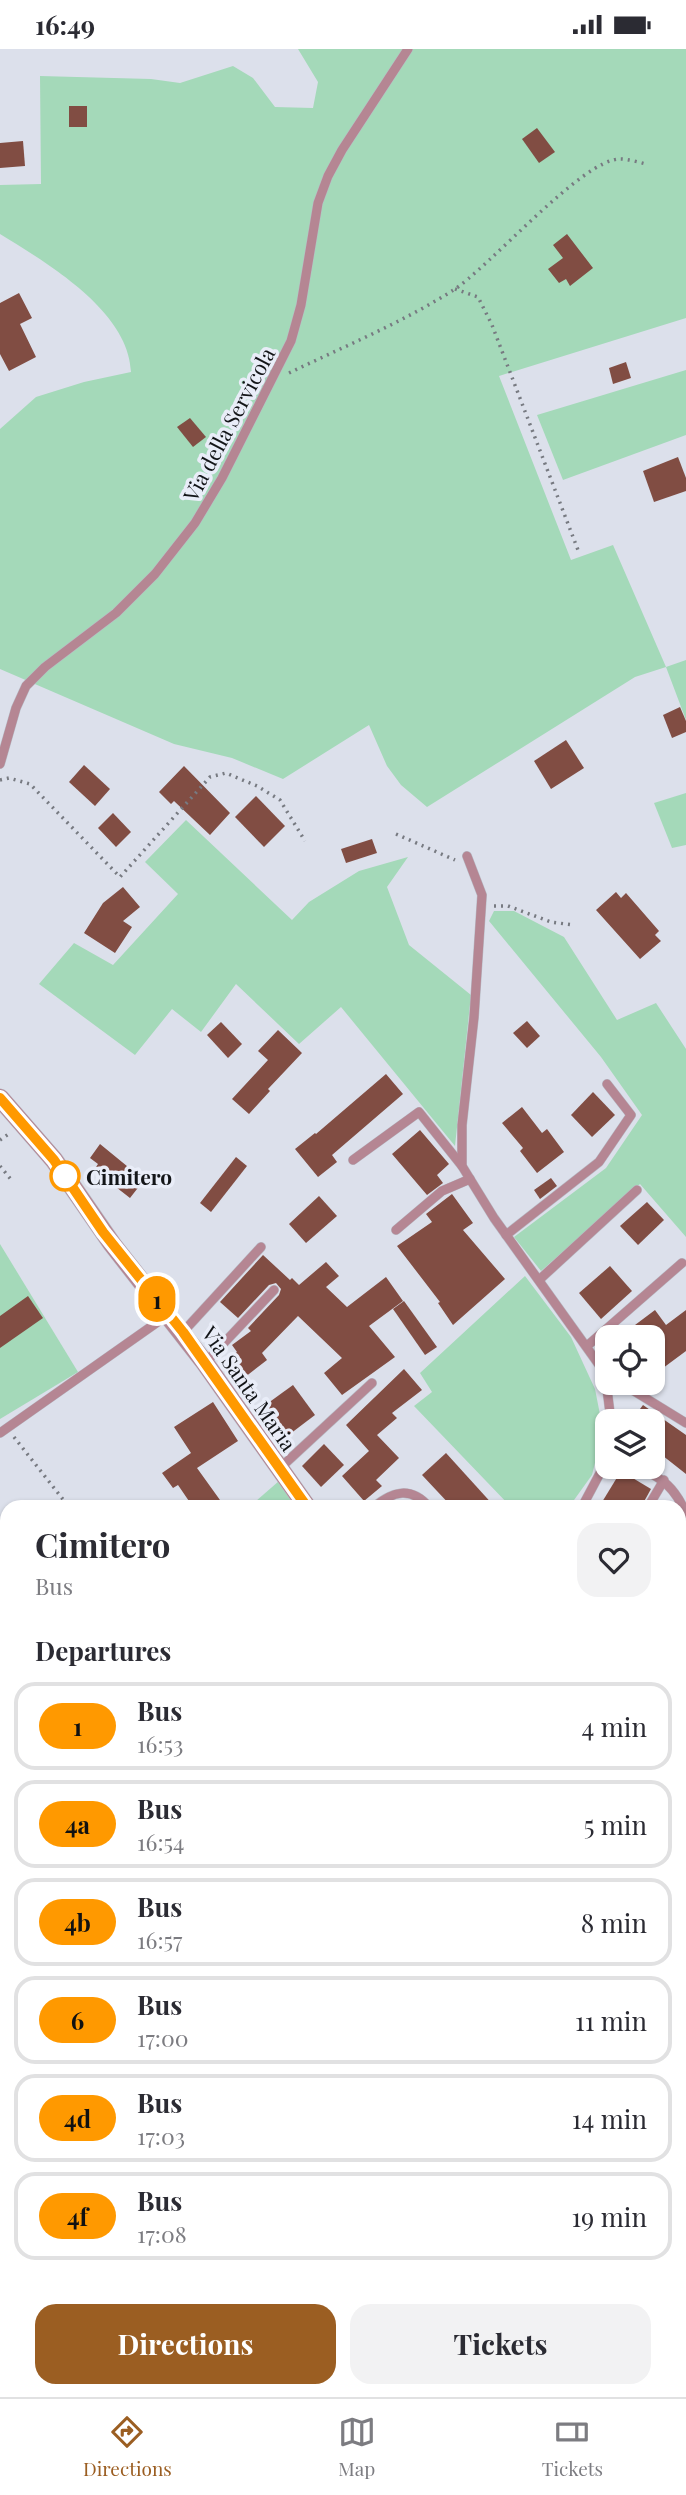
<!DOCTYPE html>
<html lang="en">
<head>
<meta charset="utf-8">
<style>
  :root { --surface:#fff; --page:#f2f2f3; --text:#2b2b33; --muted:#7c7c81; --line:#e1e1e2; --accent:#9b5e22 }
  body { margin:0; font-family:"Playfair Display",serif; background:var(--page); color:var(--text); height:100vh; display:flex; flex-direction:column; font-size:26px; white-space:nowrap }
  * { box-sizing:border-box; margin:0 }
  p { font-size:23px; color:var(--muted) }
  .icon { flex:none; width:38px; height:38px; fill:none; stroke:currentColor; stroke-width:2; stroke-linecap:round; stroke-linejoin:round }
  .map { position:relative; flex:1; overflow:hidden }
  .drawer { position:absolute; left:0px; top:1451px; width:686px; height:898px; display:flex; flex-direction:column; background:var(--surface); border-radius:21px 21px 0 0; box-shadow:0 2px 5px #0004 }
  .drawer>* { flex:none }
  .badge { padding:0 14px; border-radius:23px; font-size:24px; line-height:46px }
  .fabs { position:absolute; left:595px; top:1276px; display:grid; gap:14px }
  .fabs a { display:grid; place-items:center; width:70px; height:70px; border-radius:14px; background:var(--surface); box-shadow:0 2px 5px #0004; font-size:35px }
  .map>.badge { position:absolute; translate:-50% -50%; box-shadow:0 0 0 4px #fff }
  h2 { padding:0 35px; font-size:26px; line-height:63px }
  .round { display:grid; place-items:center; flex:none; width:74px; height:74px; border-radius:21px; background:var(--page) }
  .summary { display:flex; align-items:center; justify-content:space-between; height:119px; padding:0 35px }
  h1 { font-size:33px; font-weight:700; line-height:52px }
  .button { display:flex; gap:14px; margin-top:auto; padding:14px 35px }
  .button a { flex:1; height:80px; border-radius:21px; background:var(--accent); color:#fff; font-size:28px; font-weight:700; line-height:80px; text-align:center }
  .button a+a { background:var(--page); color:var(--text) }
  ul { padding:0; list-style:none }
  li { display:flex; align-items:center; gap:21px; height:88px; margin:0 14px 10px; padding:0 21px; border:4px solid var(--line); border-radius:21px }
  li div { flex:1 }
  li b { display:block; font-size:26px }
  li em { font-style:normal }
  li .badge { min-width:77px; font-weight:700; text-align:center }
  .status { display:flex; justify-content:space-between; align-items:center; height:49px; padding:0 35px; background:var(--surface); direction:ltr }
  .status svg { height:19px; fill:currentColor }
  .tabs { display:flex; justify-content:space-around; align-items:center; height:98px; border-top:2px solid var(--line); background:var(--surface); font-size:19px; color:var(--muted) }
  .tabs a { display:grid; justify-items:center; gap:4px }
  .tabs .active { color:var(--accent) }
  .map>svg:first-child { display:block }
  .green { fill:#a4d9b9 }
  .forest { fill:#75aa8b }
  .building { fill:#814d43 }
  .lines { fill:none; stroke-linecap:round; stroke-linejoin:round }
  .service-casing { stroke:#b8bbc5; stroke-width:10 }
  .minor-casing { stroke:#b8bbc5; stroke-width:19 }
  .tertiary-casing { stroke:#b8bbc5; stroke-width:19 }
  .path { stroke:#777a81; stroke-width:3.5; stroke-dasharray:2 5; stroke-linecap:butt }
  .service { stroke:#b58693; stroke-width:9 }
  .minor { stroke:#b58693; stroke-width:18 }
  .tertiary { stroke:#b58693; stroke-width:18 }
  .line-casing { stroke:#fff; stroke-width:16 }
  .line { stroke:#f90; stroke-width:10 }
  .stop-dot { fill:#fff; stroke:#f90; stroke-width:3.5 }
  .labels { text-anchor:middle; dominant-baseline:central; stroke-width:7; stroke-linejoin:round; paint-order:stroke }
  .street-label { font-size:21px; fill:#131518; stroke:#e9edf8 }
  .stop-label { font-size:21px; font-weight:bold; fill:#131518; stroke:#e9edf8; text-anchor:start }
</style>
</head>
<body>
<div class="status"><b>16:49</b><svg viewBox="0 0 49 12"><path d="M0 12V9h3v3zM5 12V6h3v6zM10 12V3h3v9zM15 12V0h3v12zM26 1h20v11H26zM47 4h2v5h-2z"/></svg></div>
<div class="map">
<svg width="686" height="2348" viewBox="0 0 686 2348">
  <rect width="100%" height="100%" fill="#dce0eb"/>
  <g class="green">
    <path d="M 298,0 L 686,0 L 686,269 L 499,327 L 571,511 L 613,496 L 666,618 L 686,611 L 686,671 L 666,618 L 635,628 L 427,758 L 401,736 L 387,717 L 369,676 L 283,730 L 232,709 L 174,695 L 0,620 L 0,380 L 36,348 L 84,333 L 131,323 C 129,262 47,214 0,185 L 0,136 L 41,135 L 40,27 L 151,30 L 180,34 L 233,17 L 253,29 L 275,58 L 313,59 L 318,33 Z"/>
    <polygon points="686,321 686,386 563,431 537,366"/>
    <polygon points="686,744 686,796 672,799 654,754"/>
    <polygon points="186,771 292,871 309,853 359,822 408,808 387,838 409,896 471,946 455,1097 341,958 299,995 236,935 201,983 172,960 135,1006 39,935 74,894 113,916 178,845 145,813"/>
    <polygon points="494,862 514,862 564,888 617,971 656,954 686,1000 686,1188 640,1135 541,1222 514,1188 606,1119 642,1066 601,1008 489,872"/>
    <polygon points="0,1195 78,1323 0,1370"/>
    <polygon points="525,1227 571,1288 595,1340 603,1381 592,1426 569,1458 511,1458 414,1357 432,1343 420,1324"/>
    <polygon points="279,1432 297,1458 249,1458"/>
    <polygon points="0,1511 7,1519 7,1562 0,1555"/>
    <polygon points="7,1649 7,1848 0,1850 0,1653"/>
    <polygon points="686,1827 686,1962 679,1962 679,1828"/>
    <polygon points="7,2299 7,2342 19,2342 20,2348 0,2348 0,2300"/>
    <polygon points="362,2342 404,2342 405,2348 364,2348"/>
  </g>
  <polygon class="forest" points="247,2342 362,2342 364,2348 250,2348"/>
  <g class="building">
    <rect x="69" y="57" width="18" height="21"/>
    <polygon points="537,79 555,103 539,114 522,90"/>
    <polygon points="23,92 25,117 0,119 0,94"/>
    <polygon points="567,185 593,219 570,237 566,230 559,234 548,220 563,209 553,196"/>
    <polygon points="19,244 32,269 20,275 36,308 9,322 0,305 0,254"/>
    <polygon points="626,313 631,329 613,335 609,319"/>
    <polygon points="190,369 206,388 193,398 177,378"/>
    <polygon points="678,408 686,429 686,442 654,453 643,422"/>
    <polygon points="680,658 686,672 686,683 672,689 663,666"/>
    <polygon points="566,691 584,719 551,740 534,712"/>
    <polygon points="84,716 110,740 95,757 69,733"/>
    <polygon points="184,717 230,764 210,786 174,752 171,755 159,743"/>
    <polygon points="256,747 285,777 264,798 235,768"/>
    <polygon points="113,764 131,783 116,798 98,779"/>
    <polygon points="372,790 377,804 346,814 341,800"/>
    <polygon points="123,838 140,858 123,872 132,878 115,904 84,884 103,854"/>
    <polygon points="616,843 621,849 626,844 659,882 655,886 661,892 640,910 596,861"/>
    <polygon points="527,972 540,987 527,999 513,984"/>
    <polygon points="221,973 242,995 228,1009 207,986"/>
    <polygon points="278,981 302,1004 268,1040 270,1042 249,1065 232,1050 268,1011 258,1002"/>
    <polygon points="386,1025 403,1045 332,1106 337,1113 318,1128 295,1100 315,1084 316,1085"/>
    <polygon points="593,1043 615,1066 592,1088 571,1066"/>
    <polygon points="522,1058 542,1084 547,1080 564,1103 537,1124 520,1102 523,1099 502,1074"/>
    <polygon points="420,1081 449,1115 437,1126 443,1134 427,1146 392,1105"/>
    <polygon points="100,1095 144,1131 130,1149 94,1121 98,1115 90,1109"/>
    <polygon points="236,1108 247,1117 211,1163 200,1154"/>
    <polygon points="551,1129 557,1137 540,1150 534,1141"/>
    <polygon points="452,1145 473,1174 463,1181 505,1230 453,1276 438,1254 440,1253 397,1197 432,1173 426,1165"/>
    <polygon points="319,1147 337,1167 306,1194 289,1175"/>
    <polygon points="647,1153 664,1171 638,1196 620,1177"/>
    <polygon points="263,1206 290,1231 292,1229 299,1236 326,1213 339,1227 326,1238 347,1258 386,1228 403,1252 369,1277 395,1308 342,1346 324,1324 342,1309 298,1267 262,1304 267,1311 240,1332 225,1312 237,1303 232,1296 251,1282 248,1279 279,1246 281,1240 276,1234 269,1236 238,1269 220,1253"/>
    <polygon points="610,1217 632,1242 601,1270 579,1244"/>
    <polygon points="28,1247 43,1269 0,1299 0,1267"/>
    <polygon points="404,1252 437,1298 425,1306 393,1260"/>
    <polygon points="655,1261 666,1276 686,1261 686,1302 659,1322 653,1314 653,1288 619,1288"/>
    <polygon points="404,1320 422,1341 392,1364 397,1369 377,1386 399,1409 376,1431 382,1437 364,1452 342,1427 369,1402 346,1376"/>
    <polygon points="293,1336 315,1366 286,1388 264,1357"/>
    <polygon points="213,1353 238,1392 197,1419 225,1458 193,1458 178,1436 173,1439 162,1424 191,1404 174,1378"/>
    <polygon points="643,1356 686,1386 686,1425 653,1399 653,1372 631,1372"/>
    <polygon points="324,1395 344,1416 321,1438 302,1417"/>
    <polygon points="446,1404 495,1458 452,1458 422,1426"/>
    <polygon points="621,1422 651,1440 641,1458 599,1458"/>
  </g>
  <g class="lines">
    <g class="service-casing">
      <g id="service">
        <polyline points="0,715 16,659 26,637 45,618 116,564 155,525 195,474 222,429 291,292 301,256 318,154 328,127 342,101 408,0"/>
        <polyline points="467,807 482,846 474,968 462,1076 462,1117 494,1169 605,1324 611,1372"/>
        <polyline points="353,1111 419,1063 462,1117"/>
        <polyline points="396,1181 442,1142 470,1130"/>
        <polyline points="506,1186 599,1113 631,1066 607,1035"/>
        <polyline points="539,1231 637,1141"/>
        <polyline points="183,1283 261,1198"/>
        <polyline points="587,1297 682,1214"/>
        <polyline points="205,1314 274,1241"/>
        <polyline points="621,1334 686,1374"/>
        <polyline points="0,1384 169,1265"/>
        <path d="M 640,1418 C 664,1431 674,1438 686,1464"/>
        <polyline points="279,1420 372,1334"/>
        <path d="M 374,1458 C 393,1442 411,1437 429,1458"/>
        <polyline points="582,1458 607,1411"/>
        <polyline points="648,1458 664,1431"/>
        <polyline points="0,1924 7,1952"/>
        <polyline points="242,2342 244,2348"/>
      </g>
    </g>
    <g class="minor-casing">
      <g id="minor">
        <polyline points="679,1971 686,1971"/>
        <polyline points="0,1991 7,1991"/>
        <polyline points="679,2286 686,2282"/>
        <polyline points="560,2348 572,2342"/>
      </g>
    </g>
    <g class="tertiary-casing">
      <g id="tertiary">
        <polyline points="0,1049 54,1111 112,1195 205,1314 307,1458"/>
        <polyline points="679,1697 686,1701"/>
      </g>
    </g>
    <g class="path">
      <polyline points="455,240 478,248 492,276 578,501"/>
      <path d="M 289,324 C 343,298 401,274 452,242 C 489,219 582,110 620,110 C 628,110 638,113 646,115"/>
      <polyline points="0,731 9,729 30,735 120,828 210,728 226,724 257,737 280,751 305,792"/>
      <polyline points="396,785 455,811"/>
      <polyline points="494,857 508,857 551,873 573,876"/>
      <polyline points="0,1091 10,1084"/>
      <polyline points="0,1117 13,1133"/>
      <polyline points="14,1388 69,1458"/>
      <polyline points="0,1562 7,1570"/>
      <polyline points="681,2324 685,2341"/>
    </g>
    <use href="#service" class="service"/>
    <use href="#minor" class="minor"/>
    <use href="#tertiary" class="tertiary"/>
  </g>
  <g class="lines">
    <g class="line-casing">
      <polyline id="line" points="0,1049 54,1111 103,1183 183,1283 307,1458"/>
    </g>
    <use href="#line" class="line"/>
  </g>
  <circle class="stop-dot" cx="65" cy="1127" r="14"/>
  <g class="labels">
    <g class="street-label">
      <text transform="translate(228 375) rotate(-62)">Via della Servicola</text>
      <text transform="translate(250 1339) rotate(55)">Via Santa Maria</text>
    </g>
    <g class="stop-label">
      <text x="86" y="1127">Cimitero</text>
    </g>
  </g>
</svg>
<div class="fabs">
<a><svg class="icon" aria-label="locate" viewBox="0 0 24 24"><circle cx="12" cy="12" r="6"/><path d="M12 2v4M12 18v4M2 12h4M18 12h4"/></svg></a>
<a><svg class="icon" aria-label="layers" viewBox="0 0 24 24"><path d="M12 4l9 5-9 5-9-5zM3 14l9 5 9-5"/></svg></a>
</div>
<b class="badge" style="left:157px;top:1250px;background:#f90;color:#111">1</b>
<section class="drawer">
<div class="summary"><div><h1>Cimitero</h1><p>Bus</p></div><a class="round"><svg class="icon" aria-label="heart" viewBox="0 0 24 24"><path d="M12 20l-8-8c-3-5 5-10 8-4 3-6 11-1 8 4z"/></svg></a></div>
<h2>Departures</h2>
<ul>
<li><span class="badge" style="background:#f90;color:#111">1</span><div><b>Bus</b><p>16:53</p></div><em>4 min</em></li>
<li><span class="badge" style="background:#f90;color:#111">4a</span><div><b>Bus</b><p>16:54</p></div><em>5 min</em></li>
<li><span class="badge" style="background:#f90;color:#111">4b</span><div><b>Bus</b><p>16:57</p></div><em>8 min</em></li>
<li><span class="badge" style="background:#f90;color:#111">6</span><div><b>Bus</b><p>17:00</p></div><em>11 min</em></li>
<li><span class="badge" style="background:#f90;color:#111">4d</span><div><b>Bus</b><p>17:03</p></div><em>14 min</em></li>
<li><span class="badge" style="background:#f90;color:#111">4f</span><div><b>Bus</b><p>17:08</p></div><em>19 min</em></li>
</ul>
<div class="button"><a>Directions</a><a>Tickets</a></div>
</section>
</div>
<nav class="tabs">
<a class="active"><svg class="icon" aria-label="directions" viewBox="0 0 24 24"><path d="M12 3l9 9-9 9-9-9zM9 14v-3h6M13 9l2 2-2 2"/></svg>Directions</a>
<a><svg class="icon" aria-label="map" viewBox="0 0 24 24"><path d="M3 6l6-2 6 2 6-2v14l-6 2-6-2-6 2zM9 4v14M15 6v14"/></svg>Map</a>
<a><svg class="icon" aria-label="tickets" viewBox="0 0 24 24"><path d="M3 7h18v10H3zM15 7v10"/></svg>Tickets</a>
</nav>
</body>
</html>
